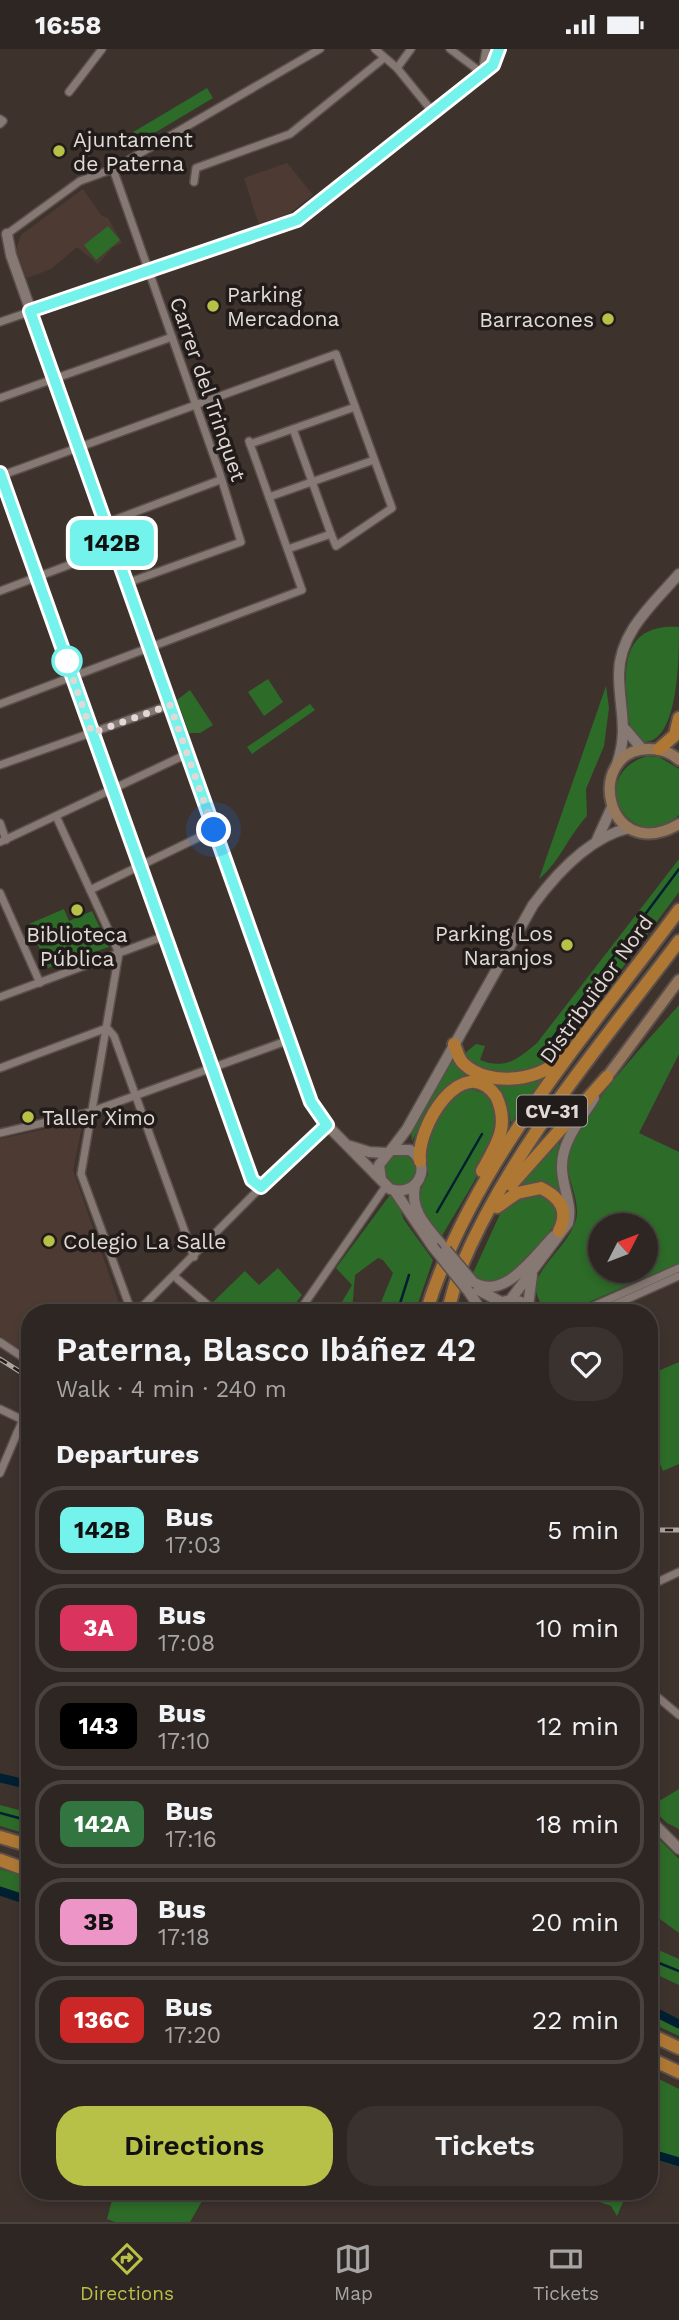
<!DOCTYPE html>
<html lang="en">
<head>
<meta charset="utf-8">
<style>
  :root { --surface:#2e2622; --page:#3a322f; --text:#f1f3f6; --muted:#a7a5a5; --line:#494340; --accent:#b8c147 }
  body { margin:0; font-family:"Work Sans",sans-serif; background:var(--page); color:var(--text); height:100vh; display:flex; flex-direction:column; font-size:26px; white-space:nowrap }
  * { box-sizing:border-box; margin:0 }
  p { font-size:23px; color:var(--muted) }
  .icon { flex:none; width:38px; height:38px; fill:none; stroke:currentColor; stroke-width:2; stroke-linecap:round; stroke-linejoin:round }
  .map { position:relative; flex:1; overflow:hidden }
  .side { position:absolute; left:21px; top:1255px; width:637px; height:896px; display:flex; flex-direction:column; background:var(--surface); border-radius:28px; box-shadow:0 4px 10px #0003,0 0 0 2px var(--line) }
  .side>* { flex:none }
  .badge { padding:0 14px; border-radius:10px; font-size:24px; line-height:46px }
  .needle { width:46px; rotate:48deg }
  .controls { position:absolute; left:588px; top:1164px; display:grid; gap:14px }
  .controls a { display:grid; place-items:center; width:70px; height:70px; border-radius:50%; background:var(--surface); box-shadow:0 4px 10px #0003,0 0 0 2px var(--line); font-size:35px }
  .you { position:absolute; width:35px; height:35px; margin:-18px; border:5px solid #fff; border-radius:50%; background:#1a73e8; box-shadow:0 0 0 10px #1a73e833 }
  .map>.badge { position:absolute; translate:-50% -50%; box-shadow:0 0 0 4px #fff }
  h2 { padding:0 35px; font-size:26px; line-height:63px }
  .round { display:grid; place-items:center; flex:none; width:74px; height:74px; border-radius:28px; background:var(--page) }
  .overview { display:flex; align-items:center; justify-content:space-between; height:119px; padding:0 35px }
  h1 { font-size:33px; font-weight:600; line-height:52px }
  .action { display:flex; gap:14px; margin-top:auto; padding:14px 35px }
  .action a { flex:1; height:80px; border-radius:28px; background:var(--accent); color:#111; font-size:28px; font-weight:600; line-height:80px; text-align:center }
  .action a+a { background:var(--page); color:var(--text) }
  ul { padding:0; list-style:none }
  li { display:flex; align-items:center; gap:21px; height:88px; margin:0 14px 10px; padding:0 21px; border:4px solid var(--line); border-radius:28px }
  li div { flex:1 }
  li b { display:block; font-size:26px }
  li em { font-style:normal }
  li .badge { min-width:77px; font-weight:700; text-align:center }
  .status { display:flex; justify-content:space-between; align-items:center; height:49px; padding:0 35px; background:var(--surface); direction:ltr }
  .status svg { height:19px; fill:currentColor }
  .tab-bar { display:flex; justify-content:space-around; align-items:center; height:98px; border-top:2px solid var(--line); background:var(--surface); font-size:19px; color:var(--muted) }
  .tab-bar a { display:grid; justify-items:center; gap:4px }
  .tab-bar .on { color:var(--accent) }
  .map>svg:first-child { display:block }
  .education { fill:#4d3b33 }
  .green { fill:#2d6b29; fill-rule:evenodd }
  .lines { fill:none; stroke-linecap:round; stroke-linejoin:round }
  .stream { stroke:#001f30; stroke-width:2.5 }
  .canal { stroke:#001f30; stroke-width:9 }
  .minor-casing { stroke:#5a4f4b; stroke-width:10 }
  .tertiary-casing { stroke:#5a4f4b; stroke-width:13 }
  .secondary-casing { stroke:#5a4f4b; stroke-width:14 }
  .trunk-casing { stroke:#5a4f4b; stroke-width:16 }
  .minor { stroke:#867873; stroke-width:7 }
  .tertiary { stroke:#867873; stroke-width:10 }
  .secondary { stroke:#95785c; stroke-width:10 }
  .trunk { stroke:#ae7834; stroke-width:12 }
  .rail-casing { stroke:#ada4a0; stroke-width:5 }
  .rail { stroke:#211b19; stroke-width:2.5; stroke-dasharray:8; stroke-linecap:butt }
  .tertiary-bridge-casing { stroke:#5a4f4b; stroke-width:13; stroke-linecap:butt }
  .tertiary-bridge { stroke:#867873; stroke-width:10 }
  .line-casing { stroke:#fff; stroke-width:16 }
  .line { stroke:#74f2ec; stroke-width:10 }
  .walk { stroke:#e1d9d6; stroke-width:7; stroke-dasharray:0 12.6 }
  .poi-dot { fill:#b8c147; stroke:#211b19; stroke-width:2.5 }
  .stop-dot { fill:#fff; stroke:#74f2ec; stroke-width:3.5 }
  .labels { text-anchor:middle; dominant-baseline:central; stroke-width:7; stroke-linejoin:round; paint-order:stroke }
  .shield { fill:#211b19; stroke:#a7a09d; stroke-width:2 }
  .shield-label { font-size:19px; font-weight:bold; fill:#e1d9d6 }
  .poi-label { font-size:21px; fill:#e1d9d6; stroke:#211b19; text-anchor:start }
  .street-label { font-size:21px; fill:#e1d9d6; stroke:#211b19 }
</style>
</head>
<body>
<div class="status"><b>16:58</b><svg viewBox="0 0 49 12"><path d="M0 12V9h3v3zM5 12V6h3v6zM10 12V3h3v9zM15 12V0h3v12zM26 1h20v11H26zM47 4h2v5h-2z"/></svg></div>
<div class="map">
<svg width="679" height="2173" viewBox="0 0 679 2173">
  <rect width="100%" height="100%" fill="#3e322d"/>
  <g class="education">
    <polygon points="287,114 313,146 286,167 259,176 244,129"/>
    <polygon points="83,140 101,166 108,169 122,194 113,198 98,215 77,198 51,220 27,229 16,201 21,186"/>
    <polygon points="83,1072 73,1121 122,1263 30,1264 30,1306 0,1287 0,1090"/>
  </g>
  <g class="green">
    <polygon points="207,39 213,49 136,95 130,85"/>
    <polygon points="108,177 120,191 96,211 84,196"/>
    <path d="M 679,578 C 679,609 679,696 642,693 C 627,683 628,665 627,648 C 623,607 630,575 679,578 Z"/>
    <polygon points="268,630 283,653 264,667 248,643"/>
    <path d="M 606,637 L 609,659 L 604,697 L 586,740 L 587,767 C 567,789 561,811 539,830 Z"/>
    <polygon points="190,641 213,676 200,684 189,684 177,651"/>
    <polygon points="310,655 315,661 252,705 247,698"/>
    <path d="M 647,707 L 659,708 L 679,720 L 679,766 C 631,809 583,727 647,707 Z"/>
    <path d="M 679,810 L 679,843 L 555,1009 C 537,1024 472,1033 465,1004 L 476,995 L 485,997 L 480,1011 C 505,1021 518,1010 537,994 Z"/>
    <polygon points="64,860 69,872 92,862 109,898 48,919 29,875"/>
    <path d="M 679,956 L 679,1005 L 639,1084 L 679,1103 L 679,1214 L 566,1263 C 545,1263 539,1258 535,1237 C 541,1214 566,1198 575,1174 C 583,1152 564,1129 568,1106 C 575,1068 652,987 679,956 ZM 600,1176 L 646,1176 L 646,1222 L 600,1222 Z"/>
    <path d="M 453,1009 L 473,1025 L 546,1027 L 511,1074 C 506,1048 501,1036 475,1030 L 428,1062 L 412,1092 L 411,1081 Z"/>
    <path d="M 467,1040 C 490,1041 501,1061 497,1083 C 492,1107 454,1165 441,1189 L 418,1155 L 419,1144 L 428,1126 L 424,1088 L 453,1046 Z"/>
    <path d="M 560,1090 L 556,1119 L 563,1149 C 543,1135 531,1130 508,1144 Z"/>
    <circle cx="401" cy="1121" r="16"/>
    <path d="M 538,1145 C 579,1160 544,1190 527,1207 C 521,1214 515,1222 508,1227 C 503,1232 494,1233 488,1235 L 474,1229 L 473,1224 L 500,1165 L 508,1156 L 517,1149 Z"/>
    <polygon points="390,1146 396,1150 404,1171 433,1211 415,1263 377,1263 393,1224 383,1211 378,1209 355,1226 352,1263 336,1263 352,1236 336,1219"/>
    <polygon points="278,1219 302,1246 289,1263 225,1263 213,1253 245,1222 259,1236"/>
    <polygon points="679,1313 679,1415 663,1422 649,1391 649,1326"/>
    <polygon points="649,1739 661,1751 679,1740 679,1780 667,1774 649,1757"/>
    <polygon points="0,1756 30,1764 30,1786 0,1777"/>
    <polygon points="649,1780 679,1810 679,1884 649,1862"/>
    <polygon points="0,1820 30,1829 30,1854 0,1845"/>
    <polygon points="649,1897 679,1910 679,1936 649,1922"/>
    <polygon points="649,1956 679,1970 679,1987 649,1973"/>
    <polygon points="649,2025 679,2040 679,2118 649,2109"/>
    <polygon points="129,2142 197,2142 205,2147 190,2173 115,2173 107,2170 112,2151"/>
    <polygon points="567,2142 638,2145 623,2153 617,2167 611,2157"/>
  </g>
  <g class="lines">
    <g class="stream">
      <polyline points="540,1006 679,820"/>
      <polyline points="437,1163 482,1085"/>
      <polyline points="397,1264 409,1226"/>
      <polyline points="0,1764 30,1772"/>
      <polyline points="649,1910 679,1922"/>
    </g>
    <g class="canal">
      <polyline points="0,1729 30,1736"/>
      <polyline points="0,1842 30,1852"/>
      <polyline points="649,1960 679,1975"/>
      <polyline points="649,2104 679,2113"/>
    </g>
    <g class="minor-casing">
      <g id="minor">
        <polyline points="375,0 397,19 432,62"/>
        <polyline points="450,0 482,24"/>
        <polyline points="397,19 411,0"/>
        <polyline points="482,24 486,0"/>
        <polyline points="69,43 102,0"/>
        <polyline points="0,70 3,72 0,75"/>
        <polyline points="113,120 219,422 241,493 127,534"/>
        <polyline points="194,133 196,119 290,85 384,9"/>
        <polyline points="7,185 80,132 113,120 320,0"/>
        <polyline points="0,273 297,171 493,16 499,0"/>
        <polyline points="0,349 172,288"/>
        <polyline points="293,380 331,485"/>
        <polyline points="250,395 355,358"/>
        <polyline points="0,427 336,305 392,459 336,497 331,485 288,500"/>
        <polyline points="269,448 374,411"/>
        <polyline points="106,474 220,431"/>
        <polyline points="0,542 114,499"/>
        <polyline points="0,655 302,541 249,392"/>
        <polyline points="0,716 170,656"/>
        <polyline points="56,767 119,904 81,1125 132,1264"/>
        <polyline points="0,774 6,791"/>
        <polyline points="0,793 187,705"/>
        <polyline points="90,841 214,781"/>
        <polyline points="0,844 40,934"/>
        <polyline points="0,948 165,887"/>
        <polyline points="107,979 114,987 194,1208"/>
        <polyline points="0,1019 107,979"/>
        <polyline points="0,1084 90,1063 289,991"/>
        <polyline points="174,1227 217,1264"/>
        <polyline points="136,1264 261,1138"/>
        <polyline points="298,1264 386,1137"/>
        <polyline points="578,1264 679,1219"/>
        <polyline points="596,1264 679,1227"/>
        <polyline points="0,1293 30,1313"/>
        <polyline points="0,1360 23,1371"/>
        <polyline points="17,1384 30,1382"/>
        <polyline points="0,1424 30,1354"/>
        <polyline points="649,1537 679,1523"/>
        <polyline points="649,1641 679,1666"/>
      </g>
    </g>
    <g class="tertiary-casing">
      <g id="tertiary">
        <path d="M 7,185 L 11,206 L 311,1053 L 327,1076 L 390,1140 C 417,1149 434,1117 410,1101 L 391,1101 L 379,1116 L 381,1130"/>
        <polyline points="0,424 252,1131 261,1138 327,1076"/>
        <polyline points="626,681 642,700"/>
        <path d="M 617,715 C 629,680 619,660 619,625 C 619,583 654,554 679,525"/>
        <polyline points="597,791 611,760"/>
        <polyline points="350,1097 369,1103 386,1104"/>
        <path d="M 391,1101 L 407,1080 L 533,856 C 556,825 590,788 629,779"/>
        <path d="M 415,1137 C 409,1163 430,1181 446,1201"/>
        <polyline points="394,1141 433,1198"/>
        <path d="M 473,1233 C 504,1253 534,1207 554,1187"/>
        <polyline points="471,1237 501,1253"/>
        <polyline points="469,1243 483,1264"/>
        <path d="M 511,1250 L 568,1174 C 573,1156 562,1138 562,1119 C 561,1093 581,1070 594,1049"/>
        <polyline points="528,1257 532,1226"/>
        <path d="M 491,1264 C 503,1247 521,1247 533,1264"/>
        <polyline points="649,1770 679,1800"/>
      </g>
    </g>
    <g class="secondary-casing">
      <g id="secondary">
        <path d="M 679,711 C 671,703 660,700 649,700 C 584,700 604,818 679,775"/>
        <polyline points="607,1028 679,931"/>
      </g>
    </g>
    <g class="trunk-casing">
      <g id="trunk">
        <polyline points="659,700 675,686 679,669"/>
        <path d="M 454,995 C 457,1002 458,1010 464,1015 C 489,1039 544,1032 564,1006"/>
        <path d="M 420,1112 C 416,1079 462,1001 496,1047 C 510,1077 497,1095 482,1122"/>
        <polyline points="511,1136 607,1028"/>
        <path d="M 497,1158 L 517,1144 L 541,1139 C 561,1149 569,1162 559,1182"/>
        <path d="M 426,1264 C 470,1117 589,983 679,861"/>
        <path d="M 447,1264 C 452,1249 455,1232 461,1218 C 512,1097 601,996 679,892"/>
        <polyline points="0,1788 30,1797"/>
        <polyline points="0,1811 30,1822"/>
        <polyline points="649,1985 679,1999"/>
        <polyline points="649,2009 679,2023"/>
      </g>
    </g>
    <use href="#minor" class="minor"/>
    <use href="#tertiary" class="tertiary"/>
    <use href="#secondary" class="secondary"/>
    <use href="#trunk" class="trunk"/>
    <g class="rail-casing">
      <g id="rail">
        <polyline points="0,1310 30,1329"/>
        <polyline points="649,1481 679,1481"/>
      </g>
    </g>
    <use href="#rail" class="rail"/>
    <g class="tertiary-bridge-casing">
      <g id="tertiary-bridge">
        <polyline points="433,1198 469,1243"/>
        <polyline points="446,1201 473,1233"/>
      </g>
    </g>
    <use href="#tertiary-bridge" class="tertiary-bridge"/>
  </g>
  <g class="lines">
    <g class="line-casing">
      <polyline id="line" points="0,424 252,1131 261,1138 327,1076 311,1053 30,262 297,171 493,16 499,0"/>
    </g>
    <use href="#line" class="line"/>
    <polyline class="walk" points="67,612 64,604 92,684 170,656 214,781"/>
  </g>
  <g class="poi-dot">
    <circle cx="59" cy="102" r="7"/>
    <circle cx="213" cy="257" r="7"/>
    <circle cx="608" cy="270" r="7"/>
    <circle cx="77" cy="861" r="7"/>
    <circle cx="567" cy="896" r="7"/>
    <circle cx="28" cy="1068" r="7"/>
    <circle cx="49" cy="1192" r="7"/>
  </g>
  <circle class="stop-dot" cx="67" cy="612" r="14"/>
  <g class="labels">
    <rect class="shield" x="517" y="1046.5" width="70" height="31" rx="5"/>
    <g class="shield-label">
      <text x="552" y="1062">CV-31</text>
    </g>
    <g class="poi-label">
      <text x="73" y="90">Ajuntament<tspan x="73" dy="24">de Paterna</tspan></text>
      <text x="227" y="245">Parking<tspan x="227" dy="24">Mercadona</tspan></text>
      <text x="594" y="270" text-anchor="end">Barracones</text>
      <text x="553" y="884" text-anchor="end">Parking Los<tspan x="553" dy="24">Naranjos</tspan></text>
      <text x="77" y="885" text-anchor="middle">Biblioteca<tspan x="77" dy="24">Pública</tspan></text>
      <text x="42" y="1068">Taller Ximo</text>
      <text x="63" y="1192">Colegio La Salle</text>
    </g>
    <g class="street-label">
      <text transform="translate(208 340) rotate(71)">Carrer del Trinquet</text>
      <text transform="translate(596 940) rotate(-54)">Distribuïdor Nord</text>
    </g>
  </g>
</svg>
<div class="controls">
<a><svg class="needle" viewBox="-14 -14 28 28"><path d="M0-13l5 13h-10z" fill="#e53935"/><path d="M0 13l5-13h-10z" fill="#a7a5a5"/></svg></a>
</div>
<div class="you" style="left:214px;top:781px"></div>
<b class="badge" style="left:112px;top:494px;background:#74f2ec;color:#111">142B</b>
<section class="side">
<div class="overview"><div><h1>Paterna, Blasco Ibáñez 42</h1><p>Walk · 4 min · 240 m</p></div><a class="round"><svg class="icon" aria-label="heart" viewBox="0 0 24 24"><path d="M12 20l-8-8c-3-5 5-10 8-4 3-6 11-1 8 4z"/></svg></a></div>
<h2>Departures</h2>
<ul>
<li><span class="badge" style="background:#74f2ec;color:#111">142B</span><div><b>Bus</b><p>17:03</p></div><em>5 min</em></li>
<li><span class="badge" style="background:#da335e;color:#fff">3A</span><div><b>Bus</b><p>17:08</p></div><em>10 min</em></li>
<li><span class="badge" style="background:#000;color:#fff">143</span><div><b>Bus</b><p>17:10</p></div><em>12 min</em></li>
<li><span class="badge" style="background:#337541;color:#fff">142A</span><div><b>Bus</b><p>17:16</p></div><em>18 min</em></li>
<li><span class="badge" style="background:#ee95c8;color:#111">3B</span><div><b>Bus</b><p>17:18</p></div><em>20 min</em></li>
<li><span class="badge" style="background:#cc2727;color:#fff">136C</span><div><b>Bus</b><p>17:20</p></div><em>22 min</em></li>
</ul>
<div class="action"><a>Directions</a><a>Tickets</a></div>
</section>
</div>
<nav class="tab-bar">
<a class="on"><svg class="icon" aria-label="directions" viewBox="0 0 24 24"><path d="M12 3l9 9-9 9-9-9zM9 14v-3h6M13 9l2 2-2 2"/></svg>Directions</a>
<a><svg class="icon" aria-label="map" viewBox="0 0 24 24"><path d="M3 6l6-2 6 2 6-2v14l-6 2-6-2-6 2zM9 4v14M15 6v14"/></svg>Map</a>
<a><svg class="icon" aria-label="tickets" viewBox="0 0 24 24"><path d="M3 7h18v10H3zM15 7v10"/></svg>Tickets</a>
</nav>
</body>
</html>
